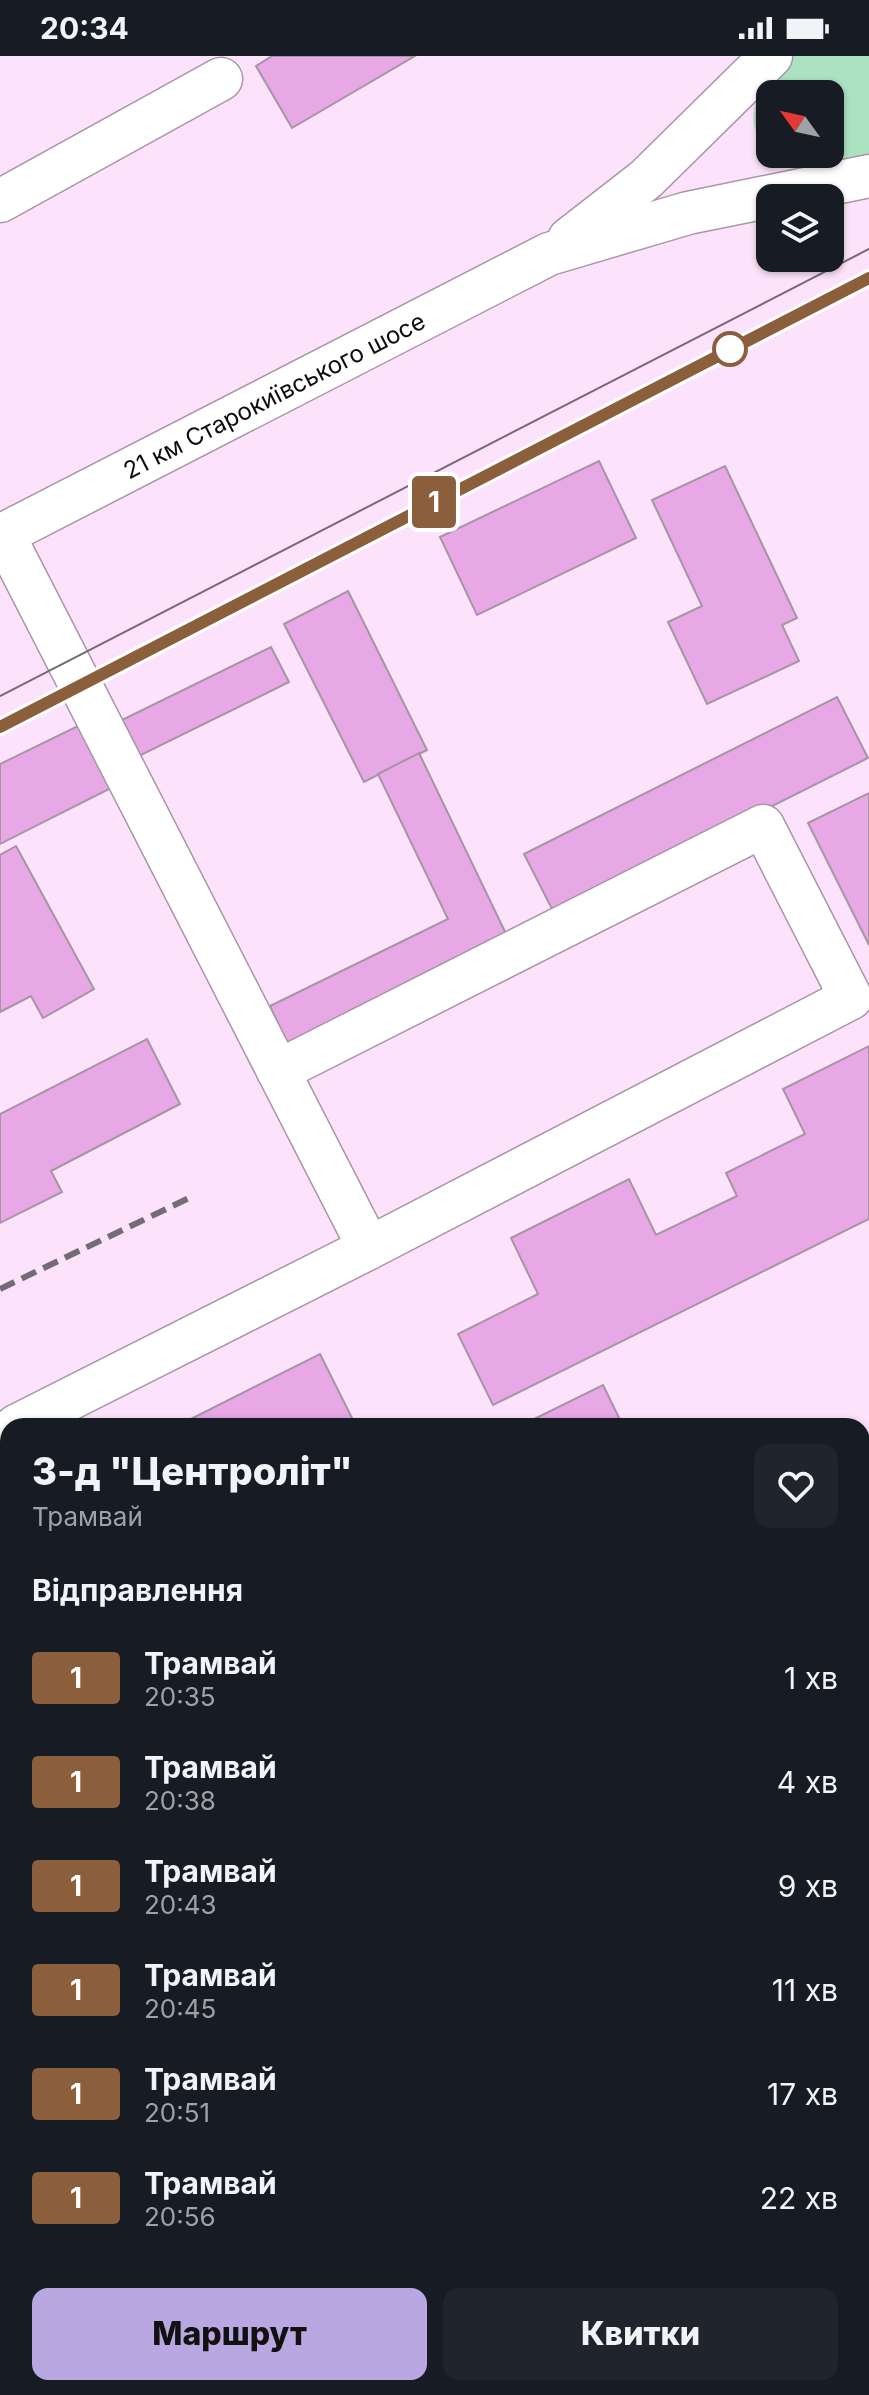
<!DOCTYPE html>
<html lang="uk">
<head>
<meta charset="utf-8">
<style>
  :root { --surface:#171b24; --page:#20242c; --text:#f1f3f6; --muted:#9ea1a6; --accent:#b8a7e0 }
  body { margin:0; font-family:Inter,sans-serif; background:var(--page); color:var(--text); height:100vh; display:flex; flex-direction:column; font-size:30px; white-space:nowrap }
  * { box-sizing:border-box; margin:0 }
  p { font-size:26px; color:var(--muted) }
  .icon { flex:none; width:44px; height:44px; fill:none; stroke:currentColor; stroke-width:2; stroke-linecap:round; stroke-linejoin:round }
  .map { position:relative; flex:1; overflow:hidden }
  .side { position:absolute; left:0px; top:1362px; width:870px; height:978px; display:flex; flex-direction:column; background:var(--surface); border-radius:24px 24px 0 0; box-shadow:0 2px 6px #0004 }
  .side>* { flex:none }
  .badge { padding:0 16px; border-radius:6px; font-size:28px; line-height:52px }
  .needle { width:52px; rotate:303deg }
  .tools { position:absolute; left:756px; top:24px; display:grid; gap:16px }
  .tools a { display:grid; place-items:center; width:88px; height:88px; border-radius:16px; background:var(--surface); box-shadow:0 2px 6px #0004; font-size:40px }
  .map>.badge { position:absolute; translate:-50% -50%; box-shadow:0 0 0 4px #fff }
  h2 { padding:0 32px; font-size:30px; line-height:72px }
  .round { display:grid; place-items:center; flex:none; width:84px; height:84px; border-radius:16px; background:var(--page) }
  .headline { display:flex; align-items:center; justify-content:space-between; height:136px; padding:0 32px }
  h1 { font-size:38px; font-weight:800; line-height:60px }
  .button { display:flex; gap:16px; margin-top:auto; padding:16px 32px }
  .button a { flex:1; height:92px; border-radius:16px; background:var(--accent); color:#111; font-size:32px; font-weight:800; line-height:92px; text-align:center }
  .button a+a { background:var(--page); color:var(--text) }
  ul { padding:0; list-style:none }
  li { display:flex; align-items:center; gap:24px; height:104px; padding:0 32px }
  li div { flex:1 }
  li b { display:block; font-size:30px }
  li em { font-style:normal }
  li .badge { min-width:88px; font-weight:700; text-align:center }
  .status { display:flex; justify-content:space-between; align-items:center; height:56px; padding:0 40px; background:var(--surface); direction:ltr }
  .status svg { height:22px; fill:currentColor }
  .map>svg:first-child { display:block }
  .built { fill:#fce3fb; fill-rule:evenodd }
  .green { fill:#ace2c1 }
  .building { fill:#e7a8e5; stroke:#a694a5; stroke-width:2 }
  .lines { fill:none; stroke-linecap:round; stroke-linejoin:round }
  .minor-casing { stroke:#a896a7; stroke-width:45 }
  .minor { stroke:#fff; stroke-width:42 }
  .tram { stroke:#756b74; stroke-width:2 }
  .rail { stroke:#756b74; stroke-width:6; stroke-dasharray:16 8; stroke-linecap:butt }
  .line-casing { stroke:#fff; stroke-width:18 }
  .line { stroke:#8b5e3c; stroke-width:12 }
  .stop-dot { fill:#fff; stroke:#8b5e3c; stroke-width:4 }
  .labels { text-anchor:middle; dominant-baseline:central; stroke-width:6; stroke-linejoin:round; paint-order:stroke }
  .street-label { font-size:24px; fill:#110b10; stroke:#feeffd }
</style>
</head>
<body>
<div class="status"><b>20:34</b><svg viewBox="0 0 49 12"><path d="M0 12V9h3v3zM5 12V6h3v6zM10 12V3h3v9zM15 12V0h3v12zM26 1h20v11H26zM47 4h2v5h-2z"/></svg></div>
<div class="map">
<svg width="869" height="2339" viewBox="0 0 869 2339">
  <rect width="100%" height="100%" fill="#feeffd"/>
  <path class="built" d="M 0,0 L 869,0 L 869,2339 L 0,2339 ZM 770,38 L 830,38 L 830,98 L 770,98 ZM 770,142 L 830,142 L 830,202 L 770,202 ZM 8,1370 L 862,1370 L 862,2332 L 8,2332 Z"/>
  <path class="green" d="M 790,0 L 869,0 L 869,100 C 839,106 803,113 774,98 L 830,98 L 830,38 L 770,38 L 770,96 C 762,92 758,84 756,76 C 746,45 771,21 790,0 Z"/>
  <g class="building">
    <polygon points="272,0 415,0 292,72 256,10"/>
    <polygon points="599,405 636,482 477,559 440,481"/>
    <polygon points="725,410 797,562 782,569 799,605 707,648 668,566 702,550 652,444"/>
    <polygon points="348,535 427,694 364,726 284,568"/>
    <polygon points="271,591 289,626 139,700 122,664"/>
    <polygon points="837,641 868,702 555,859 524,798"/>
    <polygon points="84,667 115,730 0,788 0,708"/>
    <polygon points="419,697 509,884 289,991 270,950 448,863 378,718"/>
    <polygon points="869,737 869,889 808,767"/>
    <polygon points="16,790 94,933 43,962 31,940 0,956 0,799"/>
    <polygon points="147,983 180,1048 51,1115 62,1136 0,1167 0,1058"/>
    <polygon points="869,990 869,1163 493,1349 458,1278 538,1238 511,1182 629,1123 656,1179 737,1140 726,1117 805,1078 783,1033"/>
    <polygon points="320,1298 356,1370 177,1370"/>
    <polygon points="603,1329 623,1370 520,1370"/>
    <polygon points="8,1592 8,1686 0,1670 0,1596"/>
    <polygon points="869,1975 869,2048 862,2051 862,1979"/>
  </g>
  <g class="lines">
    <g class="minor-casing">
      <g id="minor">
        <polyline points="0,145 221,23"/>
        <polyline points="569,183 646,123 771,0"/>
        <polyline points="3,478 369,1192"/>
        <path id="s1" d="M 0,480 L 549,198 L 688,157 L 869,120"/>
        <polyline points="16,1370 369,1192 851,942 763,770 278,1015"/>
      </g>
    </g>
    <use href="#minor" class="minor"/>
    <g class="tram">
      <polyline points="0,640 869,193"/>
      <polyline points="0,671 869,222"/>
    </g>
    <polyline class="rail" points="0,1233 189,1142"/>
  </g>
  <g class="lines">
    <g class="line-casing">
      <polyline id="line" points="0,671 869,222"/>
    </g>
    <use href="#line" class="line"/>
  </g>
  <circle class="stop-dot" cx="730" cy="293" r="16"/>
  <g class="labels">
    <g class="street-label">
      <text stroke="none"><textPath href="#s1" startOffset="308">21 км Старокиївського шосе</textPath></text>
    </g>
  </g>
</svg>
<div class="tools">
<a><svg class="needle" viewBox="-14 -14 28 28"><path d="M0-13l5 13h-10z" fill="#e53935"/><path d="M0 13l5-13h-10z" fill="#9ea1a6"/></svg></a>
<a><svg class="icon" aria-label="layers" viewBox="0 0 24 24"><path d="M12 4l9 5-9 5-9-5zM3 14l9 5 9-5"/></svg></a>
</div>
<b class="badge" style="left:434px;top:446px;background:#8b5e3c;color:#fff">1</b>
<section class="side">
<div class="headline"><div><h1>З-д &quot;Центроліт&quot;</h1><p>Трамвай</p></div><a class="round"><svg class="icon" aria-label="heart" viewBox="0 0 24 24"><path d="M12 20l-8-8c-3-5 5-10 8-4 3-6 11-1 8 4z"/></svg></a></div>
<h2>Відправлення</h2>
<ul>
<li><span class="badge" style="background:#8b5e3c;color:#fff">1</span><div><b>Трамвай</b><p>20:35</p></div><em>1 хв</em></li>
<li><span class="badge" style="background:#8b5e3c;color:#fff">1</span><div><b>Трамвай</b><p>20:38</p></div><em>4 хв</em></li>
<li><span class="badge" style="background:#8b5e3c;color:#fff">1</span><div><b>Трамвай</b><p>20:43</p></div><em>9 хв</em></li>
<li><span class="badge" style="background:#8b5e3c;color:#fff">1</span><div><b>Трамвай</b><p>20:45</p></div><em>11 хв</em></li>
<li><span class="badge" style="background:#8b5e3c;color:#fff">1</span><div><b>Трамвай</b><p>20:51</p></div><em>17 хв</em></li>
<li><span class="badge" style="background:#8b5e3c;color:#fff">1</span><div><b>Трамвай</b><p>20:56</p></div><em>22 хв</em></li>
</ul>
<div class="button"><a>Маршрут</a><a>Квитки</a></div>
</section>
</div>
</body>
</html>
